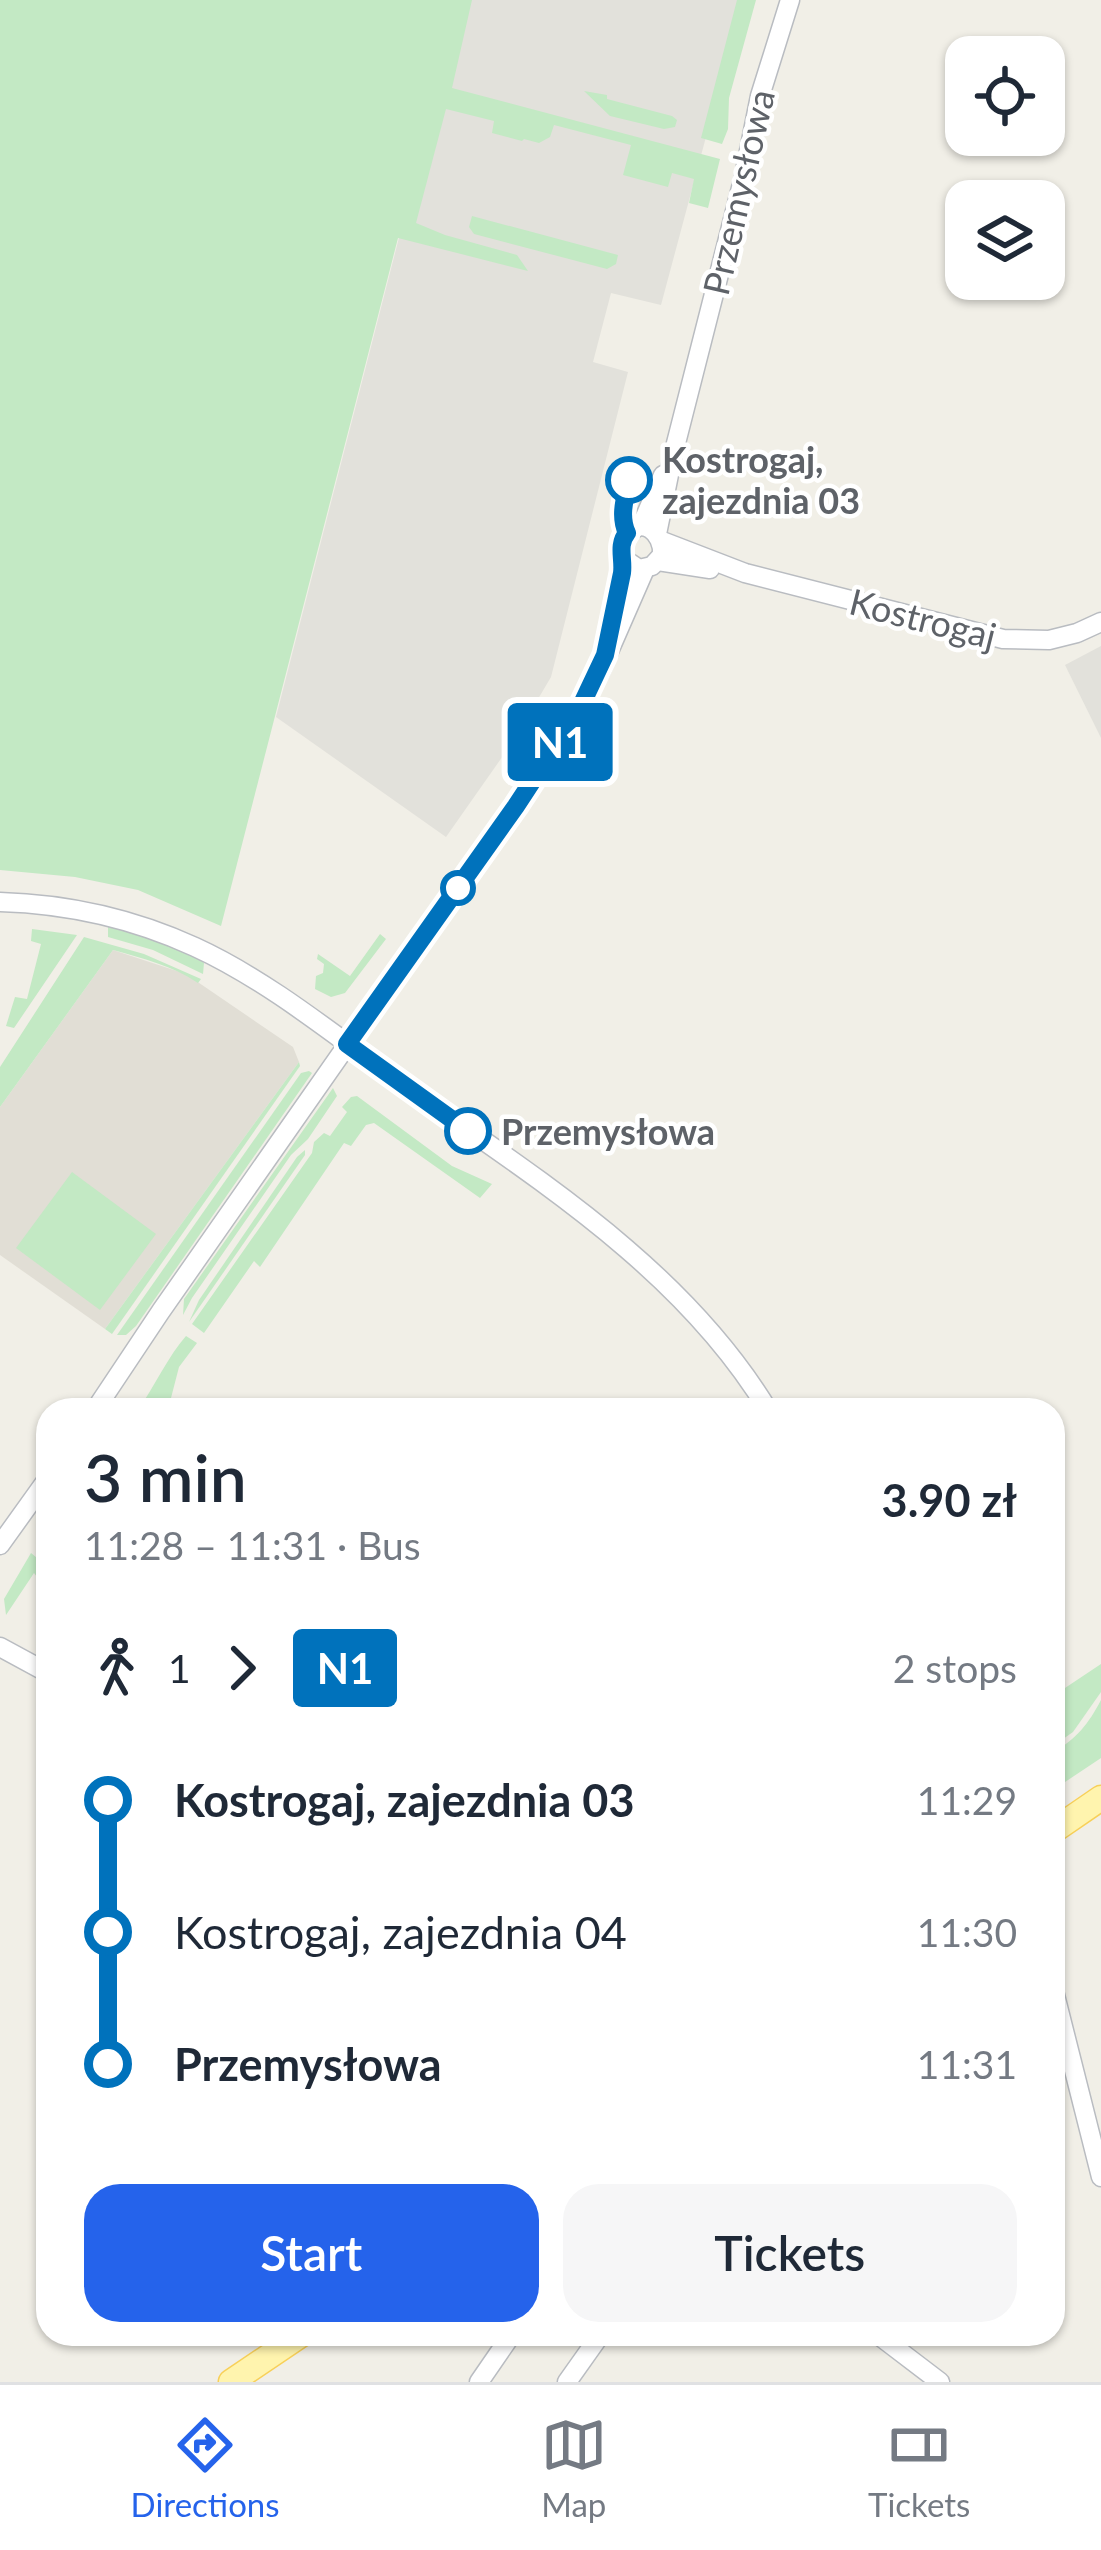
<!DOCTYPE html>
<html lang="en">
<head>
<meta charset="utf-8">
<style>
  :root { --surface:#fff; --page:#f6f6f7; --text:#1f2937; --muted:#747a83; --line:#e0e1e3; --accent:#2563eb }
  body { margin:0; font-family:Lato,sans-serif; background:var(--page); color:var(--text); height:100vh; display:flex; flex-direction:column; font-size:45px; white-space:nowrap }
  * { box-sizing:border-box; margin:0 }
  p { font-size:39px; color:var(--muted) }
  .icon { flex:none; width:66px; height:66px; fill:none; stroke:currentColor; stroke-width:2; stroke-linecap:round; stroke-linejoin:round }
  .map { position:relative; flex:1; overflow:hidden }
  .sheet { position:absolute; left:36px; top:1398px; width:1029px; height:948px; display:flex; flex-direction:column; background:var(--surface); border-radius:36px; box-shadow:0 3px 9px #0004 }
  .sheet>* { flex:none }
  .badge { padding:0 24px; border-radius:9px; font-size:42px; line-height:78px }
  .buttons { position:absolute; left:945px; top:36px; display:grid; gap:24px }
  .buttons a { display:grid; place-items:center; width:120px; height:120px; border-radius:24px; background:var(--surface); box-shadow:0 3px 9px #0004; font-size:60px }
  .map>.badge { position:absolute; translate:-50% -50%; box-shadow:0 0 0 6px #fff }
  .legs { display:flex; align-items:center; gap:18px; height:132px; padding:0 48px; font-size:39px }
  .legs p { margin-inline-start:auto }
  .summary { display:flex; align-items:center; justify-content:space-between; height:204px; padding:0 48px }
  h1 { font-size:66px; font-weight:600; line-height:90px }
  .cta { display:flex; gap:24px; margin-top:auto; padding:24px 48px }
  .cta a { flex:1; height:138px; border-radius:36px; background:var(--accent); color:#fff; font-size:48px; font-weight:600; line-height:138px; text-align:center }
  .cta a+a { background:var(--page); color:var(--text) }
  ul { padding:0 48px; list-style:none }
  li { display:flex; align-items:center; gap:42px; height:132px; font-size:45px }
  li i { display:grid; place-items:center; width:18px; height:100%; margin:0 15px; background:currentColor }
  li i::after { content:''; width:30px; height:30px; margin:-15px; border:9px solid; border-radius:50%; background:var(--surface) }
  li p { margin-inline-start:auto }
  li:first-child i { background:linear-gradient(#0000 50%,currentColor 0) }
  li:last-child i { background:linear-gradient(currentColor 50%,#0000 0) }
  .tabs { display:flex; justify-content:space-around; align-items:center; height:168px; border-top:3px solid var(--line); background:var(--surface); font-size:33px; color:var(--muted) }
  .tabs a { display:grid; justify-items:center; gap:6px }
  .tabs .current { color:var(--accent) }
  .map>svg:first-child { display:block }
  .industrial { fill:#e2e1db }
  .education { fill:#e1ded5 }
  .green { fill:#c3e9c4 }
  .lines { fill:none; stroke-linecap:round; stroke-linejoin:round }
  .minor-casing { stroke:#b9bcc1; stroke-width:21 }
  .major-casing { stroke:#f8d059; stroke-width:27 }
  .minor { stroke:#fff; stroke-width:18 }
  .major { stroke:#fff4ae; stroke-width:24 }
  .line-1-casing { stroke:#fff; stroke-width:27 }
  .line-1 { stroke:#0072bc; stroke-width:18 }
  .stop-1-dot { fill:#fff; stroke:#0072bc; stroke-width:6 }
  .labels { text-anchor:middle; dominant-baseline:central; stroke-width:9; stroke-linejoin:round; paint-order:stroke }
  .street-label { font-size:36px; fill:#5e6268; stroke:#fff }
  .stop-label { font-size:36px; font-weight:bold; fill:#5e6268; stroke:#fff; text-anchor:start }
</style>
</head>
<body>
<div class="map">
<svg width="1101" height="2382" viewBox="0 0 1101 2382">
  <rect width="100%" height="100%" fill="#f1efe7"/>
  <g class="industrial">
    <polygon points="460,0 746,0 729,51 661,305 611,293 593,362 628,372 551,677 512,743 446,837 276,717"/>
    <polygon points="1101,646 1101,738 1065,665"/>
  </g>
  <polygon class="education" points="113,950 186,974 293,1047 299,1062 105,1329 0,1255 0,1107"/>
  <g class="green">
    <polygon points="0,0 472,0 452,88 720,159 708,208 689,203 694,179 672,173 668,187 623,175 631,145 554,125 550,137 539,143 524,139 522,141 492,133 494,121 446,109 416,223 445,235 517,255 528,271 398,238 221,926 138,890 75,877 0,870"/>
    <polygon points="737,0 756,0 729,98 728,129 722,144 701,138"/>
    <polygon points="584,91 607,95 607,99 672,116 677,120 675,127 664,129 610,116"/>
    <polygon points="472,216 618,255 616,264 607,269 474,234 469,227"/>
    <polygon points="108,926 147,937 198,958 204,963 203,974 153,950 108,937"/>
    <polygon points="32,929 77,935 14,1028 6,1026 15,997 27,999 41,944 31,941"/>
    <polygon points="380,934 386,939 345,993 331,997 315,989 316,976 323,973 324,964 317,959 318,954 350,976"/>
    <path d="M 84,937 L 144,954 L 201,979 L 198,983 C 173,966 142,958 113,950 L 0,1107 L 0,1067 Z"/>
    <polygon points="299,1062 300,1066 112,1334 105,1329"/>
    <polygon points="309,1071 312,1073 136,1326 126,1335 117,1335 301,1073"/>
    <polygon points="333,1088 337,1096 308,1139 291,1155 192,1298 183,1315 184,1299"/>
    <polygon points="357,1096 452,1166 492,1184 480,1198 374,1123 366,1125 351,1146 344,1143 260,1267 254,1261 204,1333 192,1324 312,1153 314,1142 324,1133 330,1136 347,1112 342,1107 351,1097"/>
    <polygon points="305,1150 305,1155 189,1322 199,1300 297,1157"/>
    <polygon points="72,1172 156,1234 100,1310 16,1248"/>
    <path d="M 186,1336 L 197,1343 L 179,1367 L 171,1398 L 162,1410 L 138,1410 C 154,1387 169,1355 186,1336 Z"/>
    <polygon points="31,1553 48,1567 48,1591 34,1573 6,1615 4,1599"/>
    <polygon points="1101,1664 1101,1692 1073,1732 1053,1746 1053,1696"/>
    <path d="M 1101,1700 L 1101,1758 L 1053,1790 L 1053,1752 C 1076,1740 1089,1723 1101,1700 Z"/>
  </g>
  <g class="lines">
    <g class="minor-casing">
      <g id="minor">
        <polyline points="636,528 644,519 663,475"/>
        <polyline points="657,534 673,455 744,176 760,96 790,0"/>
        <polyline points="662,541 745,573 1003,639 1049,640 1077,633 1101,622"/>
        <polyline points="658,561 710,569"/>
        <path d="M 614,613 C 617,598 623,581 623,564 C 623,555 618,545 625,536 C 641,514 664,533 662,555 L 652,566 L 639,569 L 624,559"/>
        <path d="M 0,902 C 67,904 134,919 195,947 C 265,979 332,1033 394,1078 C 529,1174 680,1265 768,1410"/>
        <polyline points="95,1410 161,1311 569,728 600,672 645,569"/>
        <polyline points="0,1545 48,1478"/>
        <polyline points="0,1647 48,1673"/>
        <polyline points="1053,1987 1101,2177"/>
        <polyline points="877,2334 940,2382"/>
        <polyline points="479,2382 512,2334"/>
        <polyline points="567,2382 601,2334"/>
      </g>
    </g>
    <g class="major-casing">
      <g id="major">
        <polyline points="1053,1831 1101,1798"/>
        <polyline points="231,2382 302,2334"/>
      </g>
    </g>
    <use href="#minor" class="minor"/>
    <use href="#major" class="major"/>
  </g>
  <g class="lines">
    <g class="line-1-casing">
      <path id="line-1" d="M 468,1131 L 347,1044 L 516,806 L 579,710 L 605,655 L 622,573 C 624,559 617,545 627,533 C 619,516 625,498 629,480"/>
    </g>
    <use href="#line-1" class="line-1"/>
  </g>
  <g class="stop-1-dot">
    <circle cx="629" cy="480" r="21"/>
    <circle cx="458" cy="888" r="15"/>
    <circle cx="468" cy="1131" r="21"/>
  </g>
  <g class="labels">
    <g class="street-label">
      <text transform="translate(738 192) rotate(-77)">Przemysłowa</text>
      <text transform="translate(923 618) rotate(14)">Kostrogaj</text>
    </g>
    <g class="stop-label">
      <text x="662" y="459">Kostrogaj,<tspan x="662" dy="41">zajezdnia 03</tspan></text>
      <text x="501" y="1131">Przemysłowa</text>
    </g>
  </g>
</svg>
<div class="buttons">
<a><svg class="icon" aria-label="locate" viewBox="0 0 24 24"><circle cx="12" cy="12" r="6"/><path d="M12 2v4M12 18v4M2 12h4M18 12h4"/></svg></a>
<a><svg class="icon" aria-label="layers" viewBox="0 0 24 24"><path d="M12 4l9 5-9 5-9-5zM3 14l9 5 9-5"/></svg></a>
</div>
<b class="badge" style="left:560px;top:742px;background:#0072bc;color:#fff">N1</b>
<section class="sheet">
<div class="summary"><div><h1>3 min</h1><p>11:28 – 11:31 · Bus</p></div><b>3.90 zł</b></div>
<div class="legs"><svg class="icon" aria-label="walk" viewBox="0 0 24 24"><circle cx="13" cy="4" r="2"/><path d="M13 8l-2 6 4 7M11 14l-3 7M7 12l3-4h3l4 4"/></svg>1<svg class="icon" aria-label="forward" viewBox="0 0 24 24"><path d="M9 5l7 7-7 7"/></svg><b class="badge" style="background:#0072bc;color:#fff">N1</b><p>2 stops</p></div>
<ul>
<li><i style="color:#0072bc"></i><b>Kostrogaj, zajezdnia 03</b><p>11:29</p></li>
<li><i style="color:#0072bc"></i><span>Kostrogaj, zajezdnia 04</span><p>11:30</p></li>
<li><i style="color:#0072bc"></i><b>Przemysłowa</b><p>11:31</p></li>
</ul>
<div class="cta"><a>Start</a><a>Tickets</a></div>
</section>
</div>
<nav class="tabs">
<a class="current"><svg class="icon" aria-label="directions" viewBox="0 0 24 24"><path d="M12 3l9 9-9 9-9-9zM9 14v-3h6M13 9l2 2-2 2"/></svg>Directions</a>
<a><svg class="icon" aria-label="map" viewBox="0 0 24 24"><path d="M3 6l6-2 6 2 6-2v14l-6 2-6-2-6 2zM9 4v14M15 6v14"/></svg>Map</a>
<a><svg class="icon" aria-label="tickets" viewBox="0 0 24 24"><path d="M3 7h18v10H3zM15 7v10"/></svg>Tickets</a>
</nav>
</body>
</html>
